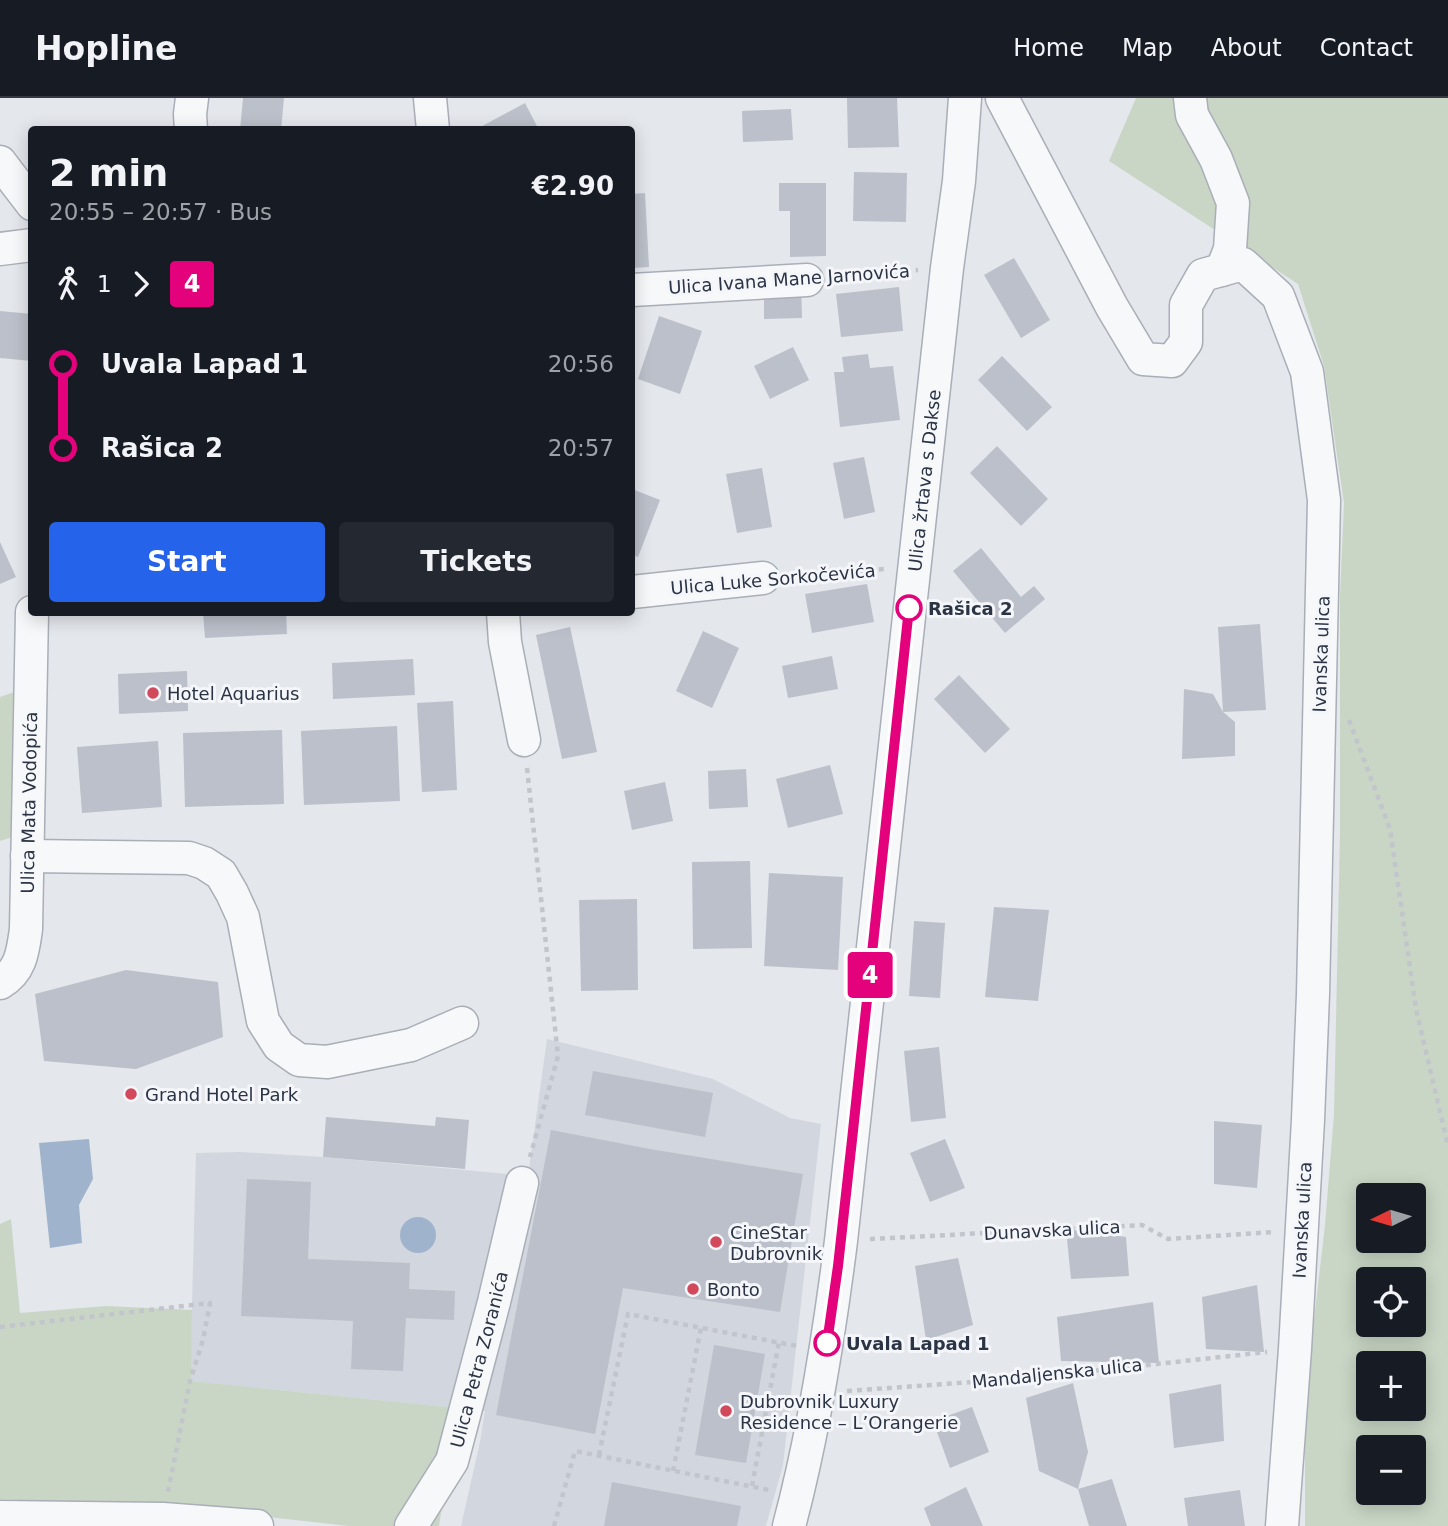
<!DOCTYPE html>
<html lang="en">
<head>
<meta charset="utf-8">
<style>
  :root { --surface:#171b24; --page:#242831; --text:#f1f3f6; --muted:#9ea1a6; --line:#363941; --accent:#2563eb }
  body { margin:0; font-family:"DejaVu Sans",sans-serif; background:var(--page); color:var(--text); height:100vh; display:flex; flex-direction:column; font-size:26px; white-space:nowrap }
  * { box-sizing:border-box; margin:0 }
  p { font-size:23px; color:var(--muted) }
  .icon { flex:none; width:38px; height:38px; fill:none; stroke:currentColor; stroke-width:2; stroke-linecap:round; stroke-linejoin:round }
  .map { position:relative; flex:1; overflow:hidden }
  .drawer { position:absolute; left:28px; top:28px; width:607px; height:490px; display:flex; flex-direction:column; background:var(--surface); border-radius:7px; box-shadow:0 4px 18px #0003 }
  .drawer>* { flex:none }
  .badge { padding:0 14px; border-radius:5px; font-size:24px; line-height:46px }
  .needle { width:46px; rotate:265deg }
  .buttons { position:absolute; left:1356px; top:1085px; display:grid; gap:14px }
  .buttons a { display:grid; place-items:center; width:70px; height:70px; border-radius:7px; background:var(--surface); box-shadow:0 4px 18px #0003; font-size:35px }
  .map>.badge { position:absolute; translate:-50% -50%; box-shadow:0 0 0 4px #fff }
  .legs { display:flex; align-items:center; gap:10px; height:77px; padding:0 21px; font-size:23px }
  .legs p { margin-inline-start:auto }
  .head { display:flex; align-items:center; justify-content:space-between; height:119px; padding:0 21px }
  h1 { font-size:38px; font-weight:800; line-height:52px }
  .primary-button { display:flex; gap:14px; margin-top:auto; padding:14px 21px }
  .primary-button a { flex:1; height:80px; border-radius:7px; background:var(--accent); color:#fff; font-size:28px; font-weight:800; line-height:80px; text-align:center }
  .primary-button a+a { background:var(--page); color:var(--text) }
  ul { padding:0 21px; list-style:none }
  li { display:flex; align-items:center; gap:24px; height:84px; font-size:26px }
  li i { display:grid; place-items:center; width:10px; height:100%; margin:0 9px; background:currentColor }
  li i::after { content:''; width:18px; height:18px; margin:-9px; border:5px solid; border-radius:50%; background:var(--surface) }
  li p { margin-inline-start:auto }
  li:first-child i { background:linear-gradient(#0000 50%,currentColor 0) }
  li:last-child i { background:linear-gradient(currentColor 50%,#0000 0) }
  header { display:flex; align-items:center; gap:42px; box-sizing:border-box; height:98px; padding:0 35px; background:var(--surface); border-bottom:2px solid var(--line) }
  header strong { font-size:33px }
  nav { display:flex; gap:38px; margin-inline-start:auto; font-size:24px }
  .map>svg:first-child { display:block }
  .built { fill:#d2d6de }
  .green { fill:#c9d6c5; fill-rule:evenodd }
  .water { fill:#9fb4cc }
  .building { fill:#bbc0ca }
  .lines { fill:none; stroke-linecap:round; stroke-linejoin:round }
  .minor-casing { stroke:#a9aeb7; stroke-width:35 }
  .path { stroke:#c2c5cb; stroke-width:4.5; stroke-dasharray:5 5; stroke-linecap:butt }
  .minor { stroke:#f7f8fa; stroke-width:32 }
  .line-1-casing { stroke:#fff; stroke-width:16 }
  .line-1 { stroke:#e3027c; stroke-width:10 }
  .stop-1-dot { fill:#fff; stroke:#e3027c; stroke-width:3.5 }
  .poi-dot { fill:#d1495b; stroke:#f4f6f9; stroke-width:2.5 }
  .labels { text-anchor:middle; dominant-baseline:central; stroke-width:6; stroke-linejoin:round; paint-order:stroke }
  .street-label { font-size:18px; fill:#2b3445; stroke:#f4f6f9 }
  .stop-label { font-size:18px; font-weight:bold; fill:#2b3445; stroke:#f4f6f9; text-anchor:start }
  .poi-label { font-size:18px; fill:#2b3445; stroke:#f4f6f9; text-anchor:start }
</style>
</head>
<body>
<header>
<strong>Hopline</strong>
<nav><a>Home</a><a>Map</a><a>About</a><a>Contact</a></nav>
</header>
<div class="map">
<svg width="1448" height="1428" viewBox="0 0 1448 1428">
  <rect width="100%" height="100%" fill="#e4e7ec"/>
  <polygon class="built" points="547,941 713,981 790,1020 821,1026 783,1367 766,1428 461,1428 480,1344 485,1313 190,1283 196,1055 240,1054 323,1059 528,1078"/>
  <g class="green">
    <path d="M 1136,0 L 1448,0 L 1448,1428 L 1305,1428 L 1305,1300 L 1325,1127 L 1334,1016 L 1340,735 L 1340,500 L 1344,405 L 1324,268 L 1298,186 L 1109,63 ZM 1368,1097 L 1414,1097 L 1414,1143 L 1368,1143 ZM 1368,1181 L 1414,1181 L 1414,1227 L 1368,1227 ZM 1368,1265 L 1414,1265 L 1414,1311 L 1368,1311 ZM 1368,1349 L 1414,1349 L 1414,1395 L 1368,1395 Z"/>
    <polygon points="20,592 16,738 0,743 0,599"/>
    <polygon points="11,1121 20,1215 106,1208 192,1212 191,1283 457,1310 439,1428 349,1428 205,1412 0,1401 0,1126"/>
  </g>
  <g class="water">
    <polygon points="89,1041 93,1081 79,1107 82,1145 50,1150 39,1045"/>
    <circle cx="418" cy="1137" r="18"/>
  </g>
  <g class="building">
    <polygon points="243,0 284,0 281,32 240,32"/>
    <polygon points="847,0 897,0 899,49 848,50"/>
    <polygon points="525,5 539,32 475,32"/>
    <polygon points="791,11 793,42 743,44 742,13"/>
    <polygon points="854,74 907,75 906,124 853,123"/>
    <polygon points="779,85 826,85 826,158 790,159 790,113 779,113"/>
    <polygon points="645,95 649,169 632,170 632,96"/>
    <polygon points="1014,160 1050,222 1021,240 984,177"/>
    <polygon points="801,184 802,220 764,221 764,185"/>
    <polygon points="899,189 903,233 841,239 836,196"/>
    <polygon points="0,213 32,216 32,263 0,260"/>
    <polygon points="659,218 702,233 680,296 638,281"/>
    <polygon points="793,249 809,282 770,301 754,268"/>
    <polygon points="868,256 870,270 893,268 900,322 840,329 834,274 844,274 842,259"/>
    <polygon points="1002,258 1052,309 1027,333 978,282"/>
    <polygon points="997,348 1048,401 1021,428 970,375"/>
    <polygon points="864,359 875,414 844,421 833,365"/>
    <polygon points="762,370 772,429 737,435 726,376"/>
    <polygon points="632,391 660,402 638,459 632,457"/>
    <polygon points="0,444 16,479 0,486"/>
    <polygon points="981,450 1021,499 1034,488 1045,501 1005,535 953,473"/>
    <polygon points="867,486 874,524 812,535 805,496"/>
    <polygon points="203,514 286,514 287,536 205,540"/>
    <polygon points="1260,526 1266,612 1223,614 1218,529"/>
    <polygon points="570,529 597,654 562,661 536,537"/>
    <polygon points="703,533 739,550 712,610 676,593"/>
    <polygon points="832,558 838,591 788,600 782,568"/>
    <polygon points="413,561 415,597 333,601 332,565"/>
    <polygon points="187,573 188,613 119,616 118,576"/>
    <polygon points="959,577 1010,631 985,655 934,601"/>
    <polygon points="1184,591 1213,596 1223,614 1235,624 1235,658 1182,661"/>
    <polygon points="453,603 457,692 422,694 417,605"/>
    <polygon points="397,628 400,703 304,707 301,633"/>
    <polygon points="282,632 284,706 185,709 183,635"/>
    <polygon points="158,643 162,709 82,715 77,649"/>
    <polygon points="830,667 843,716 788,730 776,681"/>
    <polygon points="746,671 748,709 709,711 708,673"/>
    <polygon points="665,684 673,723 632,732 624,693"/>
    <polygon points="750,763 752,850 693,851 692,764"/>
    <polygon points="769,775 843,779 838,872 764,868"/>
    <polygon points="637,801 638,892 581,893 579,802"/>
    <polygon points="994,809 1049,812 1038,903 985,899"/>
    <polygon points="914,823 945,825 940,900 909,898"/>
    <polygon points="126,872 218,884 223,939 136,971 44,963 35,896"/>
    <polygon points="939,949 946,1020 911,1024 904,953"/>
    <polygon points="593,973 713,995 705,1039 585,1017"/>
    <polygon points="326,1019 435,1028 436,1019 469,1022 465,1071 323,1059"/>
    <polygon points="1214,1023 1262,1027 1257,1090 1214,1086"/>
    <polygon points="551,1032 650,1051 803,1076 780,1214 623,1190 595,1336 496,1317"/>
    <polygon points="945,1041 965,1090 930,1104 910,1055"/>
    <polygon points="247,1081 311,1084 308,1161 410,1165 409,1191 455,1193 454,1222 406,1220 403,1273 351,1271 353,1223 241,1218"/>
    <polygon points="1066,1131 1126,1139 1129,1178 1071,1181"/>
    <polygon points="958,1160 973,1227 926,1242 915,1168"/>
    <polygon points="1257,1187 1264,1254 1206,1251 1202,1199"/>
    <polygon points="1153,1204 1159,1265 1061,1263 1057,1219"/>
    <polygon points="714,1247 765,1256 746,1365 695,1357"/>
    <polygon points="1073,1285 1088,1354 1078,1391 1039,1373 1026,1300"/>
    <polygon points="1221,1286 1224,1343 1174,1350 1169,1296"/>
    <polygon points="972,1309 989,1354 950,1370 933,1323"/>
    <polygon points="1112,1381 1127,1428 1089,1428 1078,1391"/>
    <polygon points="612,1384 741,1408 737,1428 604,1428"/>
    <polygon points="966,1389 983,1428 931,1428 924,1410"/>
    <polygon points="1240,1392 1245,1428 1188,1428 1184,1400"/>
  </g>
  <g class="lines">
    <g class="minor-casing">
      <g id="minor">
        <polyline points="430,0 433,32"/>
        <polyline points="1002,0 1112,209 1143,261 1172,263 1186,244 1186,207 1203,177 1243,166 1278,198 1307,274 1324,402 1313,896 1308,1022 1295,1251 1282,1428"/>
        <polyline points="1190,0 1192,17 1216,61 1233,105 1230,151 1222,172"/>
        <polyline points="191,32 190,16 192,0"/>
        <polyline points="0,64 32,106"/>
        <polyline points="0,151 32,147"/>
        <polyline points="632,192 807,182"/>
        <polyline points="632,494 763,480"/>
        <polyline points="503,514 505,544 524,642"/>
        <polyline points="27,758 189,760 204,765 221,776 232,795 243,819 263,923 279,948 299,962 327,964 411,947 462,925"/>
        <path id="s1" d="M 0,885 C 21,873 23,853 26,831 L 32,514"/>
        <polyline points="0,1419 163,1421 257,1428"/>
        <path id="s2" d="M 411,1428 L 452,1363 L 494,1204 L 522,1085"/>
        <path id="s3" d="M 789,1428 C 814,1335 829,1238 841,1143 L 947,170 L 959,83 L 965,0"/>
      </g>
    </g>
    <g class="path">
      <polyline points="836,179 918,172"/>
      <polyline points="789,478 885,471"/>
      <polyline points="1349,622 1390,731 1416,911 1448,1048"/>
      <polyline points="527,670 558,958 530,1059"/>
      <polyline points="870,1141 1142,1127 1168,1141 1273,1134"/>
      <polyline points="0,1229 210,1205 203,1242 190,1283 168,1394"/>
      <polyline points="847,1293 1028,1280 1267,1254"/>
      <polyline points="599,1357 628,1216 797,1248"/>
      <polyline points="673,1373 701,1230"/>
      <polyline points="752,1388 779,1244"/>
      <polyline points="554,1428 575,1353 769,1392"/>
    </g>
    <use href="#minor" class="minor"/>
  </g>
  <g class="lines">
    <g class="line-1-casing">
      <polyline id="line-1" points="827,1245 838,1168 852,1042 909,510"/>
    </g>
    <use href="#line-1" class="line-1"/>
  </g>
  <g class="stop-1-dot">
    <circle cx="909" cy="510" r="12"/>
    <circle cx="827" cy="1245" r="12"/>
  </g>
  <g class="poi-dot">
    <circle cx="153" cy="595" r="7"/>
    <circle cx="131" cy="996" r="7"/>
    <circle cx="716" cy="1144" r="7"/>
    <circle cx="693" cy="1191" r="7"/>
    <circle cx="726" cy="1313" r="7"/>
  </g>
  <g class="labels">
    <g class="street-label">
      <text transform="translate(789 181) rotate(-4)">Ulica Ivana Mane Jarnovića</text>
      <text stroke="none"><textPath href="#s3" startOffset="1055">Ulica žrtava s Dakse</textPath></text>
      <text transform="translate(773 481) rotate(-5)">Ulica Luke Sorkočevića</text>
      <text transform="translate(1321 556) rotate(-88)">Ivanska ulica</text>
      <text stroke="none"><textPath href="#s1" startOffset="189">Ulica Mata Vodopića</textPath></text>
      <text transform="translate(1302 1122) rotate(-87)">Ivanska ulica</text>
      <text transform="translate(1052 1132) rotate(-3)">Dunavska ulica</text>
      <text stroke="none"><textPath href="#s2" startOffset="182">Ulica Petra Zoranića</textPath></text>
      <text transform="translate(1057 1275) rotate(-6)">Mandaljenska ulica</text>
    </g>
    <g class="stop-label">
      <text x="928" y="510">Rašica 2</text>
      <text x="846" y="1245">Uvala Lapad 1</text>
    </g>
    <g class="poi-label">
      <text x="167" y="595">Hotel Aquarius</text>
      <text x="145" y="996">Grand Hotel Park</text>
      <text x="730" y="1134">CineStar<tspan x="730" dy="21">Dubrovnik</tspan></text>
      <text x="707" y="1191">Bonto</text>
      <text x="740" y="1303">Dubrovnik Luxury<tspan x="740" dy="21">Residence – L’Orangerie</tspan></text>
    </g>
  </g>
</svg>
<div class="buttons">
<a><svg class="needle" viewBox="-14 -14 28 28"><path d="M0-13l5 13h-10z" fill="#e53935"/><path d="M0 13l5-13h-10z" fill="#9ea1a6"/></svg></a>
<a><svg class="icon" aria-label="locate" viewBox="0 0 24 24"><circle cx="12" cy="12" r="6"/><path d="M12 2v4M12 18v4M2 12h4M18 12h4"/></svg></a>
<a>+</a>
<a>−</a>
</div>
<b class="badge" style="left:870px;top:877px;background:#e3027c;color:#fff">4</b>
<section class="drawer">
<div class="head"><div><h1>2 min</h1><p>20:55 – 20:57 · Bus</p></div><b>€2.90</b></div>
<div class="legs"><svg class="icon" aria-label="walk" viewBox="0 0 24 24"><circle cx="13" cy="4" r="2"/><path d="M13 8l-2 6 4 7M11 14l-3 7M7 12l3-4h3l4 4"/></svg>1<svg class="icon" aria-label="forward" viewBox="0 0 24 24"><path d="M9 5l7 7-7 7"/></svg><b class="badge" style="background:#e3027c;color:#fff">4</b></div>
<ul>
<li><i style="color:#e3027c"></i><b>Uvala Lapad 1</b><p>20:56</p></li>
<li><i style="color:#e3027c"></i><b>Rašica 2</b><p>20:57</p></li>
</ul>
<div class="primary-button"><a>Start</a><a>Tickets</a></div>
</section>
</div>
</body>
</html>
